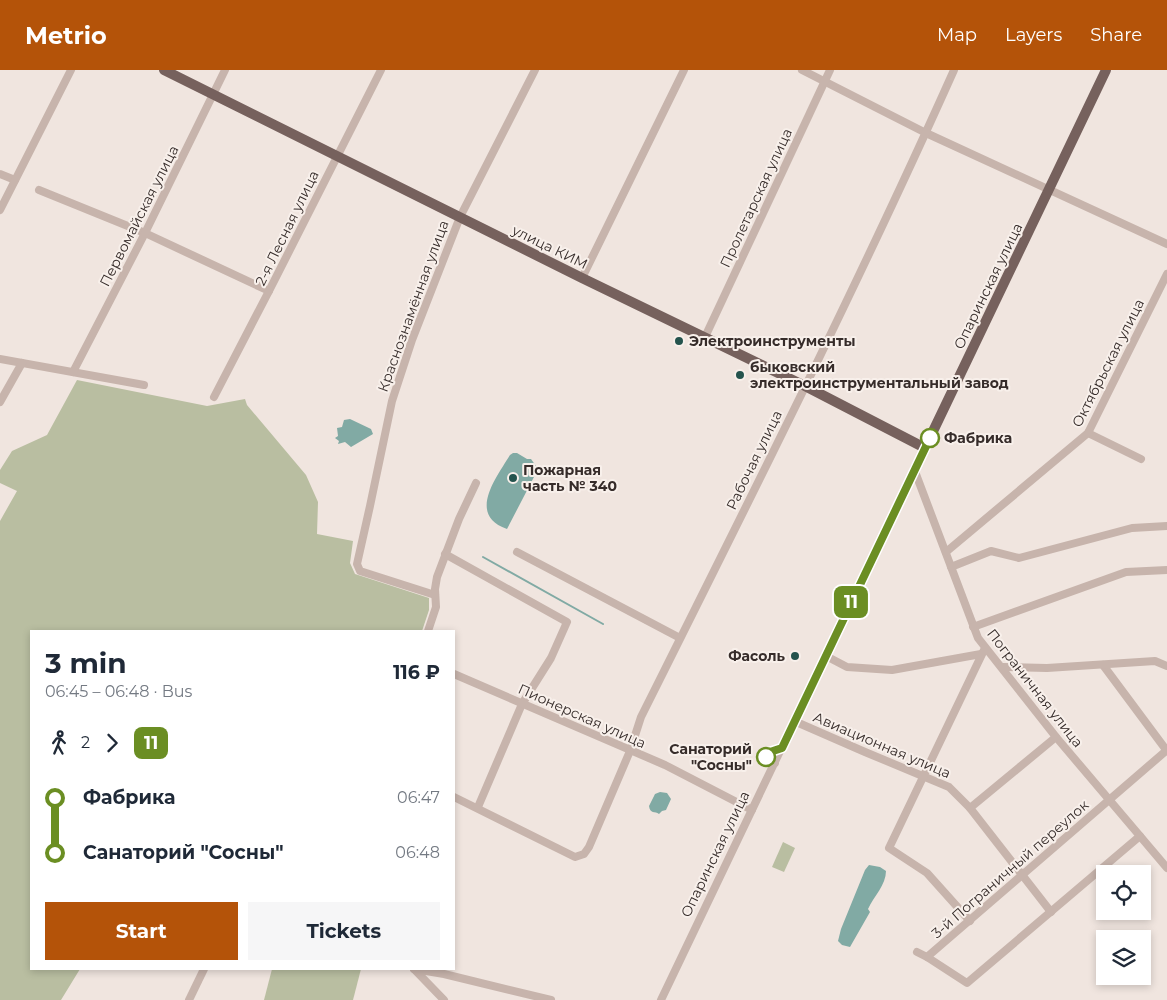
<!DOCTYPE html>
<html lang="en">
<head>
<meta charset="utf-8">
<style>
  :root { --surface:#fff; --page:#f6f6f7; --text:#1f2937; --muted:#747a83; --accent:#b45309 }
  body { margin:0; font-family:Montserrat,sans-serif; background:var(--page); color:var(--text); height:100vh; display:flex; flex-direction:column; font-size:19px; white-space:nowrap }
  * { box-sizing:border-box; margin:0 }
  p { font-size:16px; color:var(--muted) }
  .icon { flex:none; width:28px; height:28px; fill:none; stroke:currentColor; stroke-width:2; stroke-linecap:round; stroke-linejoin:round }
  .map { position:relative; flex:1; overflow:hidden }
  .panel { position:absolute; left:30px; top:560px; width:425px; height:340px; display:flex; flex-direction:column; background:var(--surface); border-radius:0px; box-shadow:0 2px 8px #0003 }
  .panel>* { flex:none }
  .badge { padding:0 10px; border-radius:8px; font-size:18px; line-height:32px }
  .fabs { position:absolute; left:1096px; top:795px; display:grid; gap:10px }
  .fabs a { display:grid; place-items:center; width:55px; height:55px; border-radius:0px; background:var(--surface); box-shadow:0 2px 8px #0003; font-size:25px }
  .map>.badge { position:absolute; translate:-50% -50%; box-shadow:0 0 0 2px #fff }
  .legs { display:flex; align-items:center; gap:8px; height:55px; padding:0 15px; font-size:16px }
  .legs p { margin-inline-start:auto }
  .overview { display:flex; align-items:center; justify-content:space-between; height:85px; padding:0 15px }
  h1 { font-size:28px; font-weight:700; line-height:38px }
  .cta { display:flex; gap:10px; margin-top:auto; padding:10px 15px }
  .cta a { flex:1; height:58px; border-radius:0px; background:var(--accent); color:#fff; font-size:20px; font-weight:700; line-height:58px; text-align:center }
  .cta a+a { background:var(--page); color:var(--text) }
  ul { padding:0 15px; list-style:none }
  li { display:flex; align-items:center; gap:18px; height:55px; font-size:19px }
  li i { display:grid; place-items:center; width:8px; height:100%; margin:0 6px; background:currentColor }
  li i::after { content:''; width:12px; height:12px; margin:-6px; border:4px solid; border-radius:50%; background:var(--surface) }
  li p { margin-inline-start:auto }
  li:first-child i { background:linear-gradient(#0000 50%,currentColor 0) }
  li:last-child i { background:linear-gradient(currentColor 50%,#0000 0) }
  header { display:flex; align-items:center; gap:30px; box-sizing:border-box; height:70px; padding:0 25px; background:var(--accent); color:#fff }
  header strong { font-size:24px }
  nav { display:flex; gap:28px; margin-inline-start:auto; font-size:18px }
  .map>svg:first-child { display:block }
  .green { fill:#b9bea1 }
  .water { fill:#81aaa4 }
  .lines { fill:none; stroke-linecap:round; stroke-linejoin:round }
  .stream { stroke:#81aaa4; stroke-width:2 }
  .minor { stroke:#c7b4ac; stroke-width:8 }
  .major { stroke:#76615d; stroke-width:10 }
  .line-1-casing { stroke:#fff; stroke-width:11 }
  .line-1 { stroke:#6b8e23; stroke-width:8 }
  .poi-dot { fill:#24534d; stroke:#f8f0eb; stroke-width:2 }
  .stop-1-dot { fill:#fff; stroke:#6b8e23; stroke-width:2.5 }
  .labels { text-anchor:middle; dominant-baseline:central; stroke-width:4; stroke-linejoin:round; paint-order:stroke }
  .street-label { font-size:14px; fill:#362c2a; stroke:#f8f0eb }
  .poi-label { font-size:14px; font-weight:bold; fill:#362c2a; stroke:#f8f0eb; text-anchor:start }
  .stop-label { font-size:14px; font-weight:bold; fill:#362c2a; stroke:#f8f0eb; text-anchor:start }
</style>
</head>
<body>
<header>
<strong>Metrio</strong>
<nav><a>Map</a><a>Layers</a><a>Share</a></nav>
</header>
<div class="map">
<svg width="1167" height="930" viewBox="0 0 1167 930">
  <rect width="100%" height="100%" fill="#f0e5df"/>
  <g class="green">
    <polygon points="77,310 207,336 245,329 247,335 306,405 318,432 317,464 353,471 350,493 355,504 429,528 429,540 422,561 31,561 31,899 80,899 61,930 0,930 0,451 17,421 0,413 0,400 12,381 47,365"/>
    <polygon points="783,772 795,778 784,802 772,797"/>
    <polygon points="272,899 361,899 353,930 264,930"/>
  </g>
  <g class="water">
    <polygon points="350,349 371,359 373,364 351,377 345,372 338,374 339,371 335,368 338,366 337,358 342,357 344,350"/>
    <path d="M 513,383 L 517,383 L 527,389 L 531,389 L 536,396 L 535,405 L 507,459 C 467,445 496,408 510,385 Z"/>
    <path d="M 660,722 L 667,723 L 671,729 L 666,740 L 662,741 L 659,744 C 655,741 650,744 649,736 L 655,724 Z"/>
    <path d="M 869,795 L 880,797 L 886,801 C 886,815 874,826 868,839 L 870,842 L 850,877 L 842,875 L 838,871 L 841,859 L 865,800 Z"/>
  </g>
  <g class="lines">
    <polyline class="stream" points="483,487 603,554"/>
    <g class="minor">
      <polyline points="802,0 926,63 1167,174"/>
      <polyline points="0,104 15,110"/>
      <polyline points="39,120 145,163 269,221"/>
      <polyline points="0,140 71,0"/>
      <polyline points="582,208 684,0"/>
      <polyline points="705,267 830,0"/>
      <polyline points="0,289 144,315"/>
      <polyline points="73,302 145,163 225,0"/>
      <polyline points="214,327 269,221 381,0"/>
      <polyline points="0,332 22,293"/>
      <polyline points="1088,363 1141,389"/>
      <polyline points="914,399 978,568 1056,667 1167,798"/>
      <polyline points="517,482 680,568"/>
      <polyline points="946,482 1088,363 1167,204"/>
      <polyline points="445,484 567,552 551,588 522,634 478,737"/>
      <polyline points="951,497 991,481 1019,488 1132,458 1167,456"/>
      <polyline points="435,525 360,501 357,494 370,436 392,331 412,270 460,147 535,0"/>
      <polyline points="973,557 1126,502 1167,500"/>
      <polyline points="428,561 436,537 435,519 437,507 459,449 476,413"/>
      <polyline points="826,586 847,597 892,600 981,584"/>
      <polyline points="1103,595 1167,681"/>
      <polyline points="1002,597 1047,598 1155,591 1167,596"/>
      <polyline points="454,604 665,695 752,740"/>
      <polyline points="794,651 865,682 949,717 970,738 1051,842"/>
      <polyline points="775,693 768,692 766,687 770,682 781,678"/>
      <path d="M 454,727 L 575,787 L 584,784 L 589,777 L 630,681 L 641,647 C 748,433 856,219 954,0"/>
      <polyline points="970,738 1056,667"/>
      <polyline points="970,851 927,803 889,778 985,578"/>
      <polyline points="917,882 927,887 967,913 1140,766"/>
      <polyline points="927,887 1167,680"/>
      <polyline points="414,899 444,904 551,930"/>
      <polyline points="414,899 444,930"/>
      <polyline points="189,930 204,899"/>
      <polyline points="661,930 925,378"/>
    </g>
    <polyline class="major" points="164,0 582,208 805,316 925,378 1106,0"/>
  </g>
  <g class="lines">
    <g class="line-1-casing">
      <polyline id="line-1" points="766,687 770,682 782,678 930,368"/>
    </g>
    <use href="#line-1" class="line-1"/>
  </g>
  <g class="poi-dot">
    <circle cx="679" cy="271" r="5"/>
    <circle cx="740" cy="305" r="5"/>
    <circle cx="513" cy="408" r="5"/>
    <circle cx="795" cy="586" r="5"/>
  </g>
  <g class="stop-1-dot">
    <circle cx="930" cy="368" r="9"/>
    <circle cx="766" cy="687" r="9"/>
  </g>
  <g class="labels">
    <g class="street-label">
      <text transform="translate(756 128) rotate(-65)">Пролетарская улица</text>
      <text transform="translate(139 146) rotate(-63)">Первомайская улица</text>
      <text transform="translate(287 158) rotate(-64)">2-я Лесная улица</text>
      <text transform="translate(550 177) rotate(26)">улица КИМ</text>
      <text transform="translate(988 216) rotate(-64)">Опаринская улица</text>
      <text transform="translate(413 236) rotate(-70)">Краснознамённая улица</text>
      <text transform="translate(1108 293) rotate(-63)">Октябрьская улица</text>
      <text transform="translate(754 390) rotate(-64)">Рабочая улица</text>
      <text transform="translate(1035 618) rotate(52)">Пограничная улица</text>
      <text transform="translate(582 646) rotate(24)">Пионерская улица</text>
      <text transform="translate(882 675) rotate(23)">Авиационная улица</text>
      <text transform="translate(715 784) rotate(-64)">Опаринская улица</text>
      <text transform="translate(1010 799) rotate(-41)">3-й Пограничный переулок</text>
    </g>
    <g class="poi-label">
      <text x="689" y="271">Электроинструменты</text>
      <text x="750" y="297">быковский<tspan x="750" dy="16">электроинструментальный завод</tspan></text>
      <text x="523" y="400">Пожарная<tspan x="523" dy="16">часть № 340</tspan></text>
      <text x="785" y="586" text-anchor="end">Фасоль</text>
    </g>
    <g class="stop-label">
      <text x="944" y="368">Фабрика</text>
      <text x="752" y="679" text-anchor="end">Санаторий<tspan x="752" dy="16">"Сосны"</tspan></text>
    </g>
  </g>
</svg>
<div class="fabs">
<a><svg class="icon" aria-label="locate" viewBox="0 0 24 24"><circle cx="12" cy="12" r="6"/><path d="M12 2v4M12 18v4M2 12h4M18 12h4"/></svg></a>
<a><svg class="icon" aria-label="layers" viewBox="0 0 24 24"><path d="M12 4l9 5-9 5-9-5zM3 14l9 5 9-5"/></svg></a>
</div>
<b class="badge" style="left:851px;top:532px;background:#6b8e23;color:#fff">11</b>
<section class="panel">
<div class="overview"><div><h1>3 min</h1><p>06:45 – 06:48 · Bus</p></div><b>116 ₽</b></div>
<div class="legs"><svg class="icon" aria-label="walk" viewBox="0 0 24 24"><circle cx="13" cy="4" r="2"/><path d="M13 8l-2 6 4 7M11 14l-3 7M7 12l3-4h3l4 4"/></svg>2<svg class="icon" aria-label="forward" viewBox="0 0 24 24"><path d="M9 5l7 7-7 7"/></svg><b class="badge" style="background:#6b8e23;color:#fff">11</b></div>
<ul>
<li><i style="color:#6b8e23"></i><b>Фабрика</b><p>06:47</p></li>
<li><i style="color:#6b8e23"></i><b>Санаторий &quot;Сосны&quot;</b><p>06:48</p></li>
</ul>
<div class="cta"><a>Start</a><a>Tickets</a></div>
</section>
</div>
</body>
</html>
